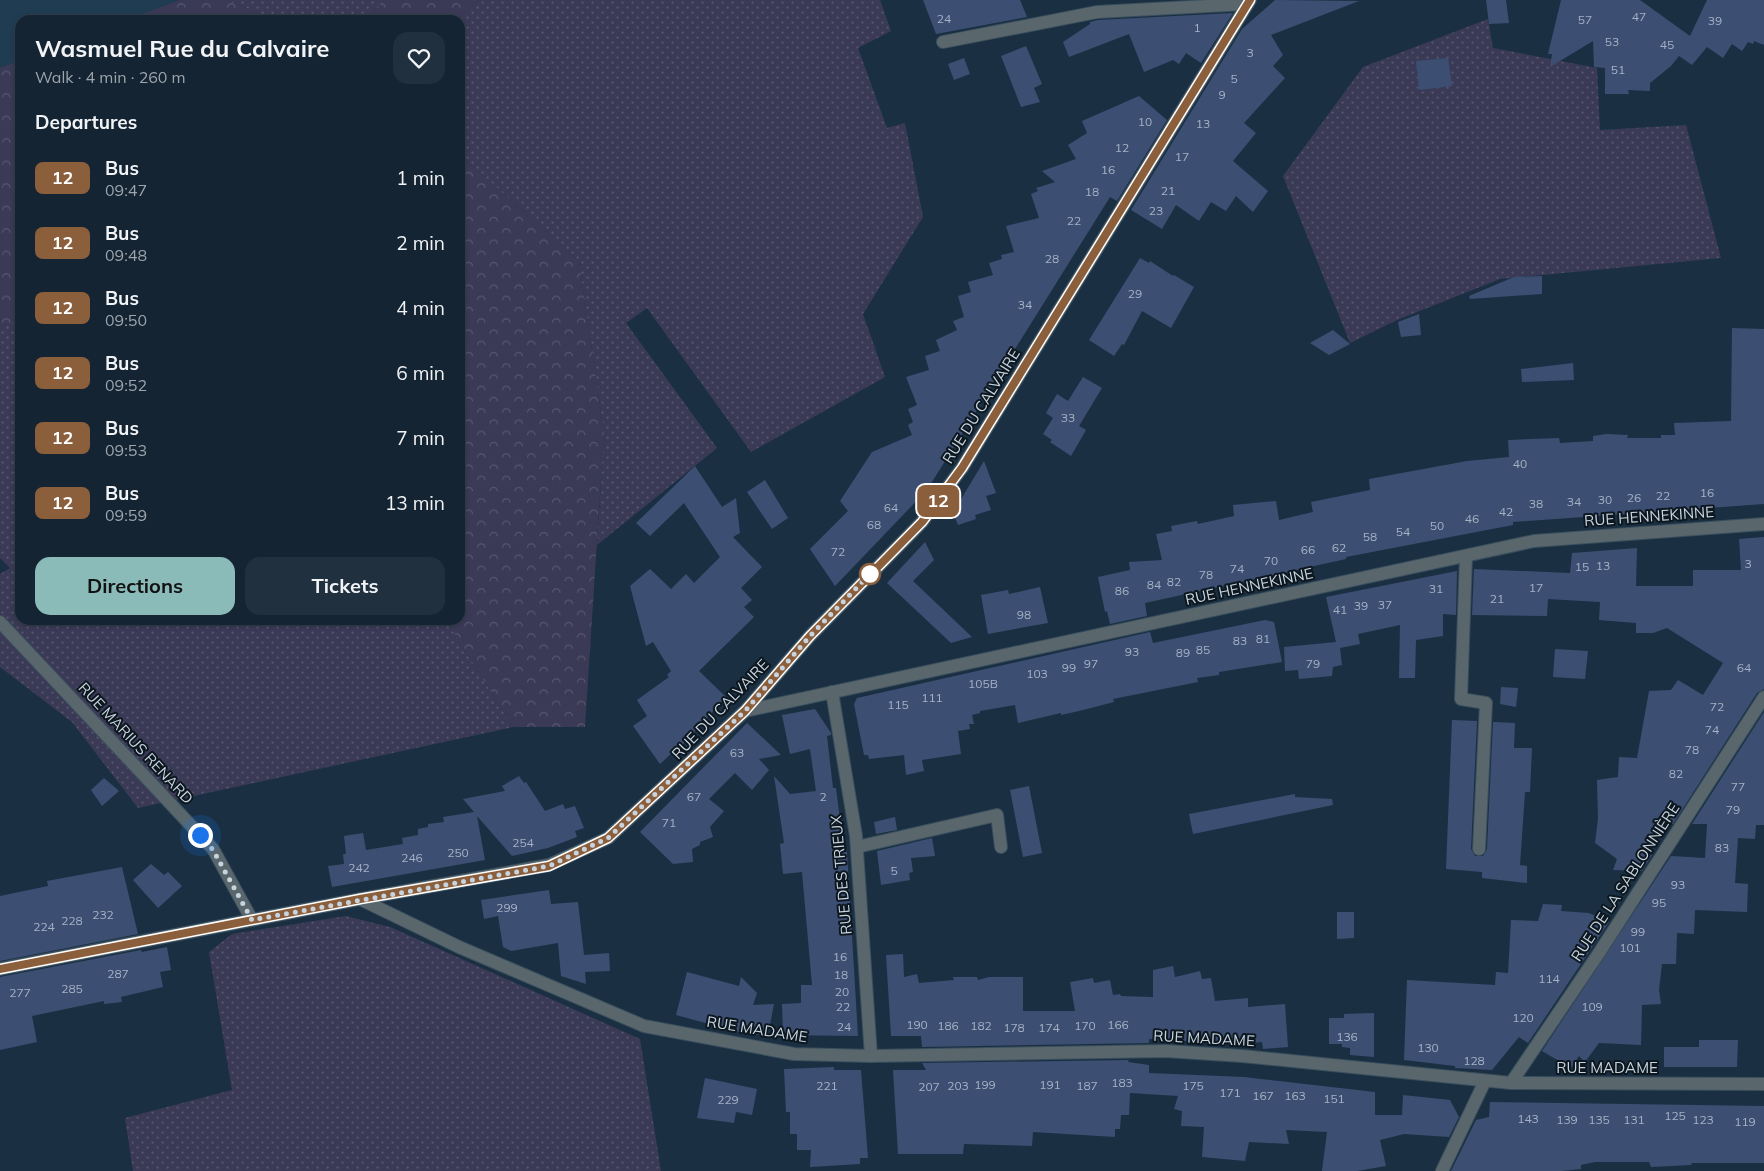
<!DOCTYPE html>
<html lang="en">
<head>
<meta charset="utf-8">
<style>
  :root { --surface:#142432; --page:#21303e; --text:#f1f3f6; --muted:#9da4ac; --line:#33414d; --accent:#8bbbb9 }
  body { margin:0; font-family:Mulish,sans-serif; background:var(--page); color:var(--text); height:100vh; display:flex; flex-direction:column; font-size:19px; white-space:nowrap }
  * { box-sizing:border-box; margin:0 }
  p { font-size:16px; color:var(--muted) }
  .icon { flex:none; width:28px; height:28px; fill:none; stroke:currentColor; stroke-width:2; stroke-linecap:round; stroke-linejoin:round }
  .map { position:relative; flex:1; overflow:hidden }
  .panel { position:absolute; left:15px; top:15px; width:450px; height:610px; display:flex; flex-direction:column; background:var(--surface); border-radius:15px; box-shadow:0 1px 4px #0004,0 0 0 1px var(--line) }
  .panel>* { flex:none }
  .badge { padding:0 10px; border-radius:8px; font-size:18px; line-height:32px }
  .you { position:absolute; width:25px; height:25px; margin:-12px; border:4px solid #fff; border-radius:50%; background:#1a73e8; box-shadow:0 0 0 8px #1a73e833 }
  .map>.badge { position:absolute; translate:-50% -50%; box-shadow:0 0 0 2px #fff }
  h2 { padding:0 20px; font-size:19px; line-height:45px }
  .round { display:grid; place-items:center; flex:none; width:52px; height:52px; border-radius:15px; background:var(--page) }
  .overview { display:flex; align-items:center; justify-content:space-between; height:85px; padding:0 20px }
  h1 { font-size:24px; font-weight:700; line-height:38px }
  .action { display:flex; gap:10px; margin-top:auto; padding:10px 20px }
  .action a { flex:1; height:58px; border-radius:15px; background:var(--accent); color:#111; font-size:20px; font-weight:700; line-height:58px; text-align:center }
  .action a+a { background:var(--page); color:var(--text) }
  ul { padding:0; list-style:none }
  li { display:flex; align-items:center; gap:15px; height:65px; padding:0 20px }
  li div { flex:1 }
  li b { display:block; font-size:19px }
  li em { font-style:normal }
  li .badge { min-width:55px; font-weight:700; text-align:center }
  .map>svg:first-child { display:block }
  .built { fill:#203c52 }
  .grass { fill:url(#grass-dots) }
  .forest { fill:url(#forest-crowns) }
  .building { fill:#3d4e73 }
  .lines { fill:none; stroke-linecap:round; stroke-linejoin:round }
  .minor-casing { stroke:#394e5e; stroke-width:14 }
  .minor { stroke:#59676c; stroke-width:12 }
  .line-casing { stroke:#fff; stroke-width:11 }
  .line { stroke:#8b5e3c; stroke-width:8 }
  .walk { stroke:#c7d4df; stroke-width:5; stroke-dasharray:0 9 }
  .stop-dot { fill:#fff; stroke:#8b5e3c; stroke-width:2.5 }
  .labels { text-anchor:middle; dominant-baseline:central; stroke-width:4; stroke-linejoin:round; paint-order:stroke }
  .number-label { font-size:12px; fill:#a4b2c4 }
  .street-label { font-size:15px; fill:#c7d4df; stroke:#0d171f }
</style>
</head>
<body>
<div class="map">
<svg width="1764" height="1171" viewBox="0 0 1764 1171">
  <defs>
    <pattern id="grass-dots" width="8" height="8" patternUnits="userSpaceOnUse" patternTransform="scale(1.25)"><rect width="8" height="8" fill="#3b3a56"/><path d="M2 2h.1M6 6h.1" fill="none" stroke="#56566e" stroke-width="1.8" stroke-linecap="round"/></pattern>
    <pattern id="forest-crowns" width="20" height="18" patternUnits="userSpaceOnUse" patternTransform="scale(1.25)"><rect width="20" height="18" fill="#3b3a56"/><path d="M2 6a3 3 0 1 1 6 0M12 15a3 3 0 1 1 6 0" fill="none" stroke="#56566e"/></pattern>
  </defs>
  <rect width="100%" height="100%" fill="#1a3042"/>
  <polygon class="built" points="0,0 180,0 126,20 20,20 20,60 0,68"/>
  <g class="grass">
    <polygon points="226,0 384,0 364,20 275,20"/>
    <polygon points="479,0 880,0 891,31 858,48 887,128 905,123 923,217 863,314 885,377 751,452 647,308 626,323 717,448 597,545 604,433 579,261 460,155 460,20 456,20"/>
    <polygon points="1488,19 1493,48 1597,68 1600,130 1686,125 1721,258 1500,279 1397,320 1350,343 1283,176 1363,67"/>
    <polygon points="20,321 20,620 446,620 513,727 138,808 72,722 0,667 0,574 10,568 0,558 0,326"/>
    <polygon points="346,916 390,927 640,1039 661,1171 133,1171 125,1118 232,1090 209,952 232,934"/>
  </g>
  <g class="forest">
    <polygon points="180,0 226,0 275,20 126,20"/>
    <polygon points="384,0 479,0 456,20 364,20"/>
    <polygon points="20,60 20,321 0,326 0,68"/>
    <polygon points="460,155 579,261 604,433 585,727 513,727 446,620 460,620"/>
  </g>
  <g class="building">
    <polygon points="923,0 1020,0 1027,17 936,34"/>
    <polygon points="1275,0 1359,1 1271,35 1283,55 1273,66 1285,78 1244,123 1256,133 1233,161 1268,191 1253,212 1236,196 1226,211 1211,202 1199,221 1176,205 1162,229 1131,210 1242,29"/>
    <polygon points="1486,0 1506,0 1509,23 1489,24"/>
    <polygon points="1561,0 1640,0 1690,36 1707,0 1764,0 1764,45 1754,41 1753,44 1748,42 1742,51 1732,44 1723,58 1707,47 1692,65 1679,56 1671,66 1650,83 1650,91 1628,90 1629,94 1605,94 1605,68 1594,67 1593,41 1550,67 1552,54 1548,54"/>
    <polygon points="1233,13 1201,63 1186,53 1179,64 1173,60 1144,72 1129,34 1069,57 1063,42 1090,24 1090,22 1098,20"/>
    <polygon points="1026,46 1042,84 1034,88 1040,102 1021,107 1001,56"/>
    <polygon points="964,58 970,74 954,80 948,64"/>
    <polygon points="1448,58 1452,86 1419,90 1416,61"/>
    <polygon points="1139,96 1167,120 1117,201 1110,197 927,490 835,586 810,549 848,511 840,501 872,452 912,435 908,425 913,422 908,409 917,405 906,377 929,370 925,356 940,351 936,340 957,330 953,321 964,317 958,296 971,292 968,282 993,275 989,263 1002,259 1001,255 1014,252 1006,226 1039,218 1031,194 1038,191 1036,188 1055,182 1042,171 1076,159 1068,145 1087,133 1082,121"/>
    <polygon points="1140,258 1149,263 1150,261 1173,276 1174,275 1194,287 1171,328 1142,311 1124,345 1122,344 1114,356 1089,340"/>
    <polygon points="1542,276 1542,294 1470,299 1469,296 1514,277"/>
    <polygon points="1419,314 1421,335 1401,337 1398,322"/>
    <polygon points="1732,328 1764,329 1764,504 1513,522 1513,525 1346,557 1346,559 1145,603 1147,616 1110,624 1107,611 1105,612 1098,577 1130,570 1129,562 1162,560 1156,534 1172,531 1171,526 1197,521 1198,524 1234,516 1233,505 1276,501 1279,520 1313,512 1311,502 1370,490 1369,479 1467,461 1509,457 1508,440 1559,438 1560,443 1593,441 1593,436 1606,434 1628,435 1627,438 1661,438 1661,435 1675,435 1674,423 1731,421"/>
    <polygon points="1333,330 1350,344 1329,355 1310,343"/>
    <polygon points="1573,363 1574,380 1522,382 1521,369"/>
    <polygon points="1083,377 1102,388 1079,426 1086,430 1071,456 1050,442 1052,440 1043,434 1053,418 1046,413 1057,394 1068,401"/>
    <polygon points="984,461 996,493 986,496 991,510 975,515 976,519 958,525 952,510 960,501"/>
    <polygon points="695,466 722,507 736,498 740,533 733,537 762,567 741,588 752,600 744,607 754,617 699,671 726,697 674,754 673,752 660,764 633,726 647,716 637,700 669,677 667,675 671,671 653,642 646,646 630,586 650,569 671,589 686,574 694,583 720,557 684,503 650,536 636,523"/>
    <polygon points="765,480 788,518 772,529 747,492"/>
    <polygon points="1764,537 1764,689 1757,693 1673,824 1667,824 1645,855 1652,855 1642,871 1613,870 1617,859 1595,843 1598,819 1597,780 1618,777 1619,757 1637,758 1649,691 1671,690 1678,680 1703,695 1723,663 1667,628 1653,633 1636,633 1636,623 1599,620 1600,602 1548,599 1547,616 1472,615 1474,569 1570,573 1572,553 1637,548 1636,586 1693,586 1693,570 1741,570 1739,539"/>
    <polygon points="925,542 934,560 913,581 972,637 951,643 887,583"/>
    <polygon points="1457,571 1456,615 1443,614 1443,636 1416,640 1415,678 1399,678 1400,625 1358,634 1360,644 1340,648 1342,665 1333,667 1332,676 1299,679 1298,670 1285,671 1284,647 1336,642 1326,597"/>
    <polygon points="1040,587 1048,623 988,634 981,595 1008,590 1009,594"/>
    <polygon points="1265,620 1274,622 1282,662 1219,672 1219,675 1197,678 1198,682 1113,699 1114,702 1079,711 1061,715 1061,713 1018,723 1015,705 980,711 980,713 972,715 974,724 969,724 970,729 958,731 961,754 922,760 924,771 906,775 904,755 869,759 868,755 864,755 854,704 857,698 1150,632 1153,643"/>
    <polygon points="1555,649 1588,651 1585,679 1553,677"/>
    <polygon points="1501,687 1518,688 1516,707 1500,704"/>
    <polygon points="815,709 831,733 831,735 827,736 833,788 836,788 844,852 847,852 858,1036 783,1035 782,1004 801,1003 801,985 812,985 802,872 783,874 780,844 784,843 774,776 790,794 816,791 810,749 790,754 782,715"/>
    <polygon points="1764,712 1764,825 1756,825 1755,839 1738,838 1735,883 1748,884 1747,912 1695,910 1694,934 1677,933 1676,964 1662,964 1659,990 1661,1004 1642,1005 1641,1045 1599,1043 1585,1062 1579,1056 1571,1068 1542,1051 1671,856 1705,858 1707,824 1692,824"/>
    <polygon points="1452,720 1477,721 1471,849 1475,856 1483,856 1487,849 1493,722 1515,723 1514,748 1532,748 1530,792 1525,792 1520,865 1527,866 1527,883 1482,878 1482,872 1446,869"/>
    <polygon points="747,723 781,755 759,759 769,770 752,790 735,773 709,799 724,811 710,827 713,837 700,842 700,845 692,849 693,862 673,864 640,832"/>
    <polygon points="519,776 524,783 526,782 545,811 563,804 565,809 575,806 584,828 575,831 577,837 548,848 512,856 477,816 485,860 332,887 328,866 344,864 343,854 346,854 344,836 363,833 366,850 403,844 402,838 418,835 418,829 428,827 428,824 444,822 443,817 474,812 463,799 505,791 502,786"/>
    <polygon points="104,778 119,791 102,806 91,790"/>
    <polygon points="1029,786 1042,853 1023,857 1010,790"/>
    <polygon points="1295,794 1295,797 1332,799 1333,805 1193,834 1189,814"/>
    <polygon points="895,817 897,830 876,834 874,822"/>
    <polygon points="932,838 935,856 911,858 913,872 909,873 910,880 881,885 877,851"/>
    <polygon points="151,864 164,875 168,872 182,886 158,908 133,880"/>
    <polygon points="122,867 138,934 0,961 0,896 48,886 47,881"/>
    <polygon points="549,890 551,904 578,902 584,955 609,953 610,971 585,972 586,984 561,976 558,943 511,951 503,947 498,916 484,919 481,900"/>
    <polygon points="1543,904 1562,905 1561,911 1589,913 1609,922 1528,1043 1519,1037 1492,1070 1455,1068 1455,1066 1404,1060 1407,980 1495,985 1496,972 1508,973 1511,920 1538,921"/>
    <polygon points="1337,912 1354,912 1354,938 1337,939"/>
    <polygon points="167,947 171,970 160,972 163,987 121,997 122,1002 104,1004 104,1001 32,1016 37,1042 0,1050 0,977 141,950 142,952"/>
    <polygon points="903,954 904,977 917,974 919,983 954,980 953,977 977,977 978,980 989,977 1023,977 1023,1011 1075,1011 1070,982 1093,978 1094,983 1110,980 1113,995 1120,994 1121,996 1153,997 1153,970 1173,966 1175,977 1200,971 1202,979 1211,978 1215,1001 1248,998 1248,1007 1285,1004 1288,1047 1263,1049 1262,1042 1243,1044 1149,1039 1149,1043 922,1047 921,1036 891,1036 886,955"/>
    <polygon points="687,972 739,986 741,977 757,993 753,1005 774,1004 768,1035 746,1034 676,1015"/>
    <polygon points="1374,1013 1374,1057 1350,1055 1350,1048 1342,1047 1342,1044 1329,1044 1329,1018 1344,1018 1344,1014"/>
    <polygon points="1699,1040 1738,1040 1737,1067 1664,1067 1664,1047 1699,1047"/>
    <polygon points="1129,1060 1128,1062 1149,1065 1149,1073 1244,1077 1375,1092 1375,1115 1402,1115 1403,1095 1450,1100 1459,1117 1449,1137 1404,1134 1380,1140 1386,1166 1357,1171 1322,1171 1327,1132 1286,1130 1289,1144 1249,1142 1245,1161 1202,1157 1204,1127 1181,1126 1182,1111 1174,1109 1178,1096 1130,1093 1129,1115 1121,1115 1120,1129 1115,1129 1115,1137 1033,1132 1032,1146 964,1144 963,1154 898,1154 893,1070 926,1070 922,1063"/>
    <polygon points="834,1067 834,1070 861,1070 868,1158 860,1158 860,1164 810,1167 811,1150 797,1150 797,1134 790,1134 790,1112 786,1112 784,1069"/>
    <polygon points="705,1078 757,1089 752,1115 736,1112 734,1123 697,1118"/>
    <polygon points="1490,1102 1764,1106 1764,1163 1692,1163 1691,1165 1651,1167 1649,1162 1595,1162 1581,1165 1581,1169 1561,1171 1451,1171 1476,1120 1489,1117"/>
  </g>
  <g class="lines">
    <g class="minor-casing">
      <g id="minor">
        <polyline points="943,42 1097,12 1246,4"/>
        <polyline points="1466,556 1461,699 1486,703 1479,849"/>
        <polyline points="0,622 213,849 252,920"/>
        <polyline points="832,692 856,836 871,1056"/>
        <polyline points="745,711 1534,541 1764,524"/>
        <polyline points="857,847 997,815 1001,847"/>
        <polyline points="360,899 459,947 644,1026 794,1054 871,1056 1166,1051 1242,1056 1511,1083 1764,1084"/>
        <polyline points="0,969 360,899 549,865 608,838 745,711 810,636 922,522 962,468 1250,0"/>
        <polyline points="1511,1083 1599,953 1764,697"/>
        <polyline points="1442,1171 1485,1081"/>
      </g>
    </g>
    <use href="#minor" class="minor"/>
  </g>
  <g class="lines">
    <g class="line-casing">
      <polyline id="line" points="0,969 360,899 549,866 608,838 745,711 810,636 922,522 962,468 1250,0"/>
    </g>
    <use href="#line" class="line"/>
    <polyline class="walk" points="200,835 213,850 252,920 549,866 608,838 745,711 810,636 870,574"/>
  </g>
  <circle class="stop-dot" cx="870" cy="574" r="10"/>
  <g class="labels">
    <g class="number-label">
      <text x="1639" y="16">47</text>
      <text x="944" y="18">24</text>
      <text x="1585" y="19">57</text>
      <text x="1715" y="20">39</text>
      <text x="1197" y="27">1</text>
      <text x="1612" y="41">53</text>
      <text x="1667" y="44">45</text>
      <text x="1250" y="52">3</text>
      <text x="1618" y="69">51</text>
      <text x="1234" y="78">5</text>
      <text x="1222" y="94">9</text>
      <text x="1145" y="121">10</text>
      <text x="1203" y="123">13</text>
      <text x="1122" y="147">12</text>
      <text x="1182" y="156">17</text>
      <text x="1108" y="169">16</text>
      <text x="1168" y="190">21</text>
      <text x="1092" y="191">18</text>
      <text x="1156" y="210">23</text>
      <text x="1074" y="220">22</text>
      <text x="1052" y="258">28</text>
      <text x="1135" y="293">29</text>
      <text x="1025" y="304">34</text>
      <text x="1068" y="417">33</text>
      <text x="1520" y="463">40</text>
      <text x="1707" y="492">16</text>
      <text x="1663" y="495">22</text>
      <text x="1634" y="497">26</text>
      <text x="1605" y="499">30</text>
      <text x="1574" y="501">34</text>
      <text x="1536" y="503">38</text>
      <text x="891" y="507">64</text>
      <text x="1506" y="511">42</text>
      <text x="1472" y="518">46</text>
      <text x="874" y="524">68</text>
      <text x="1437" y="525">50</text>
      <text x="1403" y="531">54</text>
      <text x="1370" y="536">58</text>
      <text x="1339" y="547">62</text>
      <text x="1308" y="549">66</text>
      <text x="838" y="551">72</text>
      <text x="1271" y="560">70</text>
      <text x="1748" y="563">3</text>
      <text x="1603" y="565">13</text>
      <text x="1582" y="566">15</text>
      <text x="1237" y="568">74</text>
      <text x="1206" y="574">78</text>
      <text x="1174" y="581">82</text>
      <text x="1154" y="584">84</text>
      <text x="1536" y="587">17</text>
      <text x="1436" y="588">31</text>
      <text x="1122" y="590">86</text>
      <text x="1497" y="598">21</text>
      <text x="1385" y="604">37</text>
      <text x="1361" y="605">39</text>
      <text x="1340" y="609">41</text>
      <text x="1024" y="614">98</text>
      <text x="1263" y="638">81</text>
      <text x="1240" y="640">83</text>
      <text x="1203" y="649">85</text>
      <text x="1132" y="651">93</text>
      <text x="1183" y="652">89</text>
      <text x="1091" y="663">97</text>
      <text x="1313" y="663">79</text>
      <text x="1069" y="667">99</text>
      <text x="1744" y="667">64</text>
      <text x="1037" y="673">103</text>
      <text x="983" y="683">105B</text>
      <text x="932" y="697">111</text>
      <text x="898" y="704">115</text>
      <text x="1717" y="706">72</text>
      <text x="1712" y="729">74</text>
      <text x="1692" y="749">78</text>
      <text x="737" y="752">63</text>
      <text x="1676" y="773">82</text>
      <text x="1738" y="786">77</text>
      <text x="694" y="796">67</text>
      <text x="823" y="796">2</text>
      <text x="1733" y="809">79</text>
      <text x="669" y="822">71</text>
      <text x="523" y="842">254</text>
      <text x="1722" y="847">83</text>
      <text x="458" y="852">250</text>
      <text x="412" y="857">246</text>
      <text x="359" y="867">242</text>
      <text x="894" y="870">5</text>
      <text x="1678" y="884">93</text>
      <text x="1659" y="902">95</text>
      <text x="507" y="907">299</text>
      <text x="103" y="914">232</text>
      <text x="72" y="920">228</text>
      <text x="44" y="926">224</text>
      <text x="1638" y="931">99</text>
      <text x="1630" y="947">101</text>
      <text x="840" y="956">16</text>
      <text x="118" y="973">287</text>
      <text x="841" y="974">18</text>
      <text x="1549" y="978">114</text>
      <text x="72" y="988">285</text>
      <text x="842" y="991">20</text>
      <text x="20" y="992">277</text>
      <text x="843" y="1006">22</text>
      <text x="1592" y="1006">109</text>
      <text x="1523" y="1017">120</text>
      <text x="917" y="1024">190</text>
      <text x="1118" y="1024">166</text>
      <text x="948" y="1025">186</text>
      <text x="981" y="1025">182</text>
      <text x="1085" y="1025">170</text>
      <text x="844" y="1026">24</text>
      <text x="1014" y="1027">178</text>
      <text x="1049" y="1027">174</text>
      <text x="1347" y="1036">136</text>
      <text x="1428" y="1047">130</text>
      <text x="1474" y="1060">128</text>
      <text x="1122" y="1082">183</text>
      <text x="985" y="1084">199</text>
      <text x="1050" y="1084">191</text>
      <text x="827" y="1085">221</text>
      <text x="958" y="1085">203</text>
      <text x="1087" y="1085">187</text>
      <text x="1193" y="1085">175</text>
      <text x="929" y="1086">207</text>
      <text x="1230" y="1092">171</text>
      <text x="1263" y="1095">167</text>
      <text x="1295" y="1095">163</text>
      <text x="1334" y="1098">151</text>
      <text x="728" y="1099">229</text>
      <text x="1675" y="1115">125</text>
      <text x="1528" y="1118">143</text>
      <text x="1567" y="1119">139</text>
      <text x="1599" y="1119">135</text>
      <text x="1634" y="1119">131</text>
      <text x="1703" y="1119">123</text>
      <text x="1745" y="1121">119</text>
    </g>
    <g class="street-label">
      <text transform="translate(981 406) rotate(-58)">RUE DU CALVAIRE</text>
      <text transform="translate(1649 516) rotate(-4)">RUE HENNEKINNE</text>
      <text transform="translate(1249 586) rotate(-12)">RUE HENNEKINNE</text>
      <text transform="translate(720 709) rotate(-46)">RUE DU CALVAIRE</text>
      <text transform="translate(136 743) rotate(47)">RUE MARIUS RENARD</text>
      <text transform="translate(841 875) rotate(-95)">RUE DES TRIEUX</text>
      <text transform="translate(1625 882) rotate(-57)">RUE DE LA SABLONNIÈRE</text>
      <text transform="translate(757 1029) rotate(9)">RUE MADAME</text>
      <text transform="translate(1204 1038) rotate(3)">RUE MADAME</text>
      <text x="1607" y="1067">RUE MADAME</text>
    </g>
  </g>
</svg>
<div class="you" style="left:200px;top:835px"></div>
<b class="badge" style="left:938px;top:501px;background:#8b5e3c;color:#fff">12</b>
<section class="panel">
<div class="overview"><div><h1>Wasmuel Rue du Calvaire</h1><p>Walk · 4 min · 260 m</p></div><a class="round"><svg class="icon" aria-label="heart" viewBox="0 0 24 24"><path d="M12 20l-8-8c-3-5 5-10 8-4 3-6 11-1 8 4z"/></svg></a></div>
<h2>Departures</h2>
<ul>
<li><span class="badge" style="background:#8b5e3c;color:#fff">12</span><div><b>Bus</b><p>09:47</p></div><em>1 min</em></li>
<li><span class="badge" style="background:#8b5e3c;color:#fff">12</span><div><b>Bus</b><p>09:48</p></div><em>2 min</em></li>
<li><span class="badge" style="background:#8b5e3c;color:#fff">12</span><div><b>Bus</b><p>09:50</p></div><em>4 min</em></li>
<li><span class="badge" style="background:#8b5e3c;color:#fff">12</span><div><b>Bus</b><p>09:52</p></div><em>6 min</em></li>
<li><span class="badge" style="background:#8b5e3c;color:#fff">12</span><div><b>Bus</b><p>09:53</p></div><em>7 min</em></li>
<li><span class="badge" style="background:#8b5e3c;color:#fff">12</span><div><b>Bus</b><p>09:59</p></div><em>13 min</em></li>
</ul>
<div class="action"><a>Directions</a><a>Tickets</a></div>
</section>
</div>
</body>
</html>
